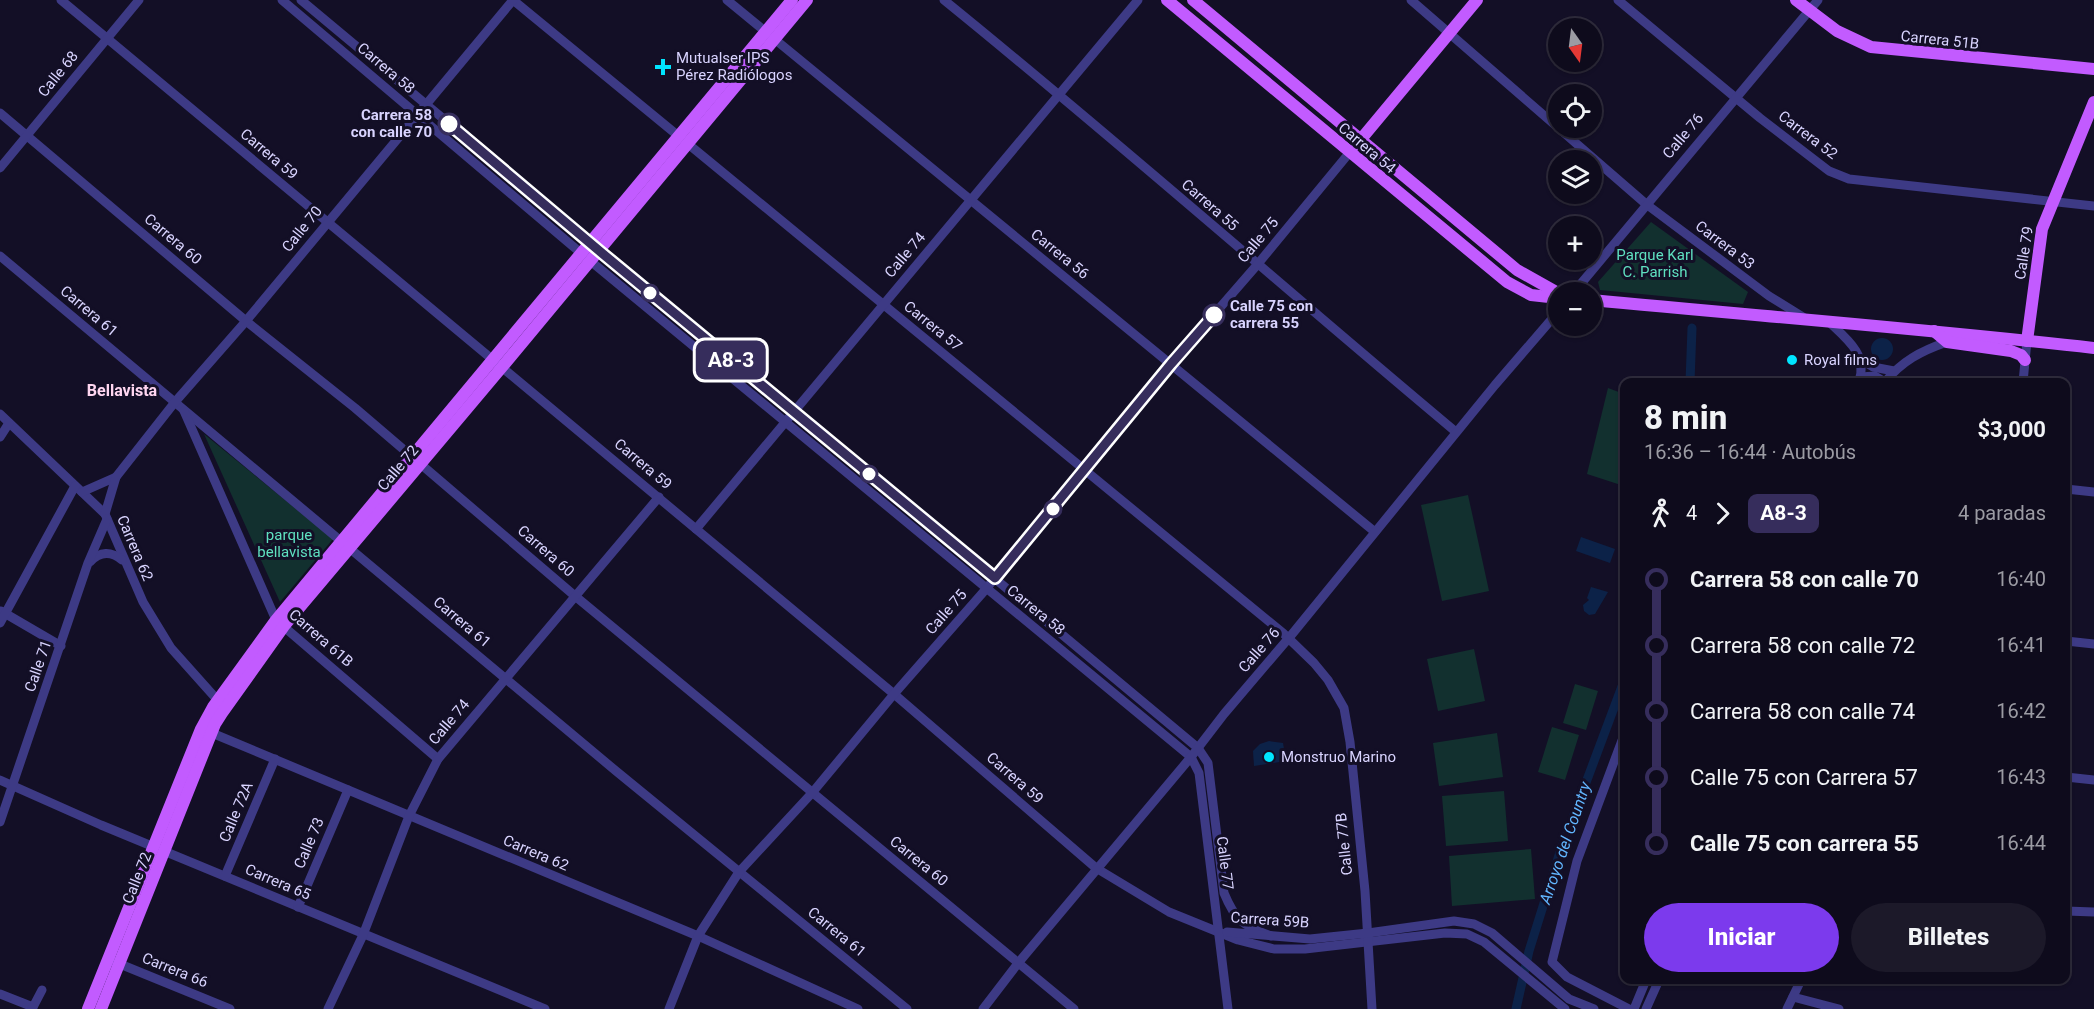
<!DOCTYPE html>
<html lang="es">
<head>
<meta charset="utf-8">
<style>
  :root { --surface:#0e0b1c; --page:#1c1929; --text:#f1f3f6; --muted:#9b9ba3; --line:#2e2b3b; --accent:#7c3aed }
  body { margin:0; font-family:Roboto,sans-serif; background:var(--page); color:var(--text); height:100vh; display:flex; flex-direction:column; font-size:22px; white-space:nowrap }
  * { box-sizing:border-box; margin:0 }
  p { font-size:20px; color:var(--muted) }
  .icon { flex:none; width:33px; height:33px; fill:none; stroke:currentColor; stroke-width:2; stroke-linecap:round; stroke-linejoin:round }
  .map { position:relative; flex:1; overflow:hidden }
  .details { position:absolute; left:1620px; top:378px; width:450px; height:606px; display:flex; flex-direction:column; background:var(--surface); border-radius:12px; box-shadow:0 2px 4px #0004,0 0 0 2px var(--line) }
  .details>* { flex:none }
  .badge { padding:0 12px; border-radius:9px; font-size:21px; line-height:39px }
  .needle { width:39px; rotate:166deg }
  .controls { position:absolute; left:1548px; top:18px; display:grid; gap:12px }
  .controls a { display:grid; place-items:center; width:54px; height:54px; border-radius:50%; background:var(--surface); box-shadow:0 2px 4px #0004,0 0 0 2px var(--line); font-size:30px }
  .map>.badge { position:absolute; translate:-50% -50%; box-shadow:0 0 0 3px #fff }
  .legs { display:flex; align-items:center; gap:9px; height:66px; padding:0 24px; font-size:20px }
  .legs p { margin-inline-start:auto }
  .head { display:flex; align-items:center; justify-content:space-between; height:102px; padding:0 24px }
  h1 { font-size:33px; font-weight:800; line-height:45px }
  .primary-button { display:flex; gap:12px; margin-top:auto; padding:12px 24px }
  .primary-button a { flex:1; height:69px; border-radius:36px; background:var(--accent); color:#fff; font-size:24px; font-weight:800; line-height:69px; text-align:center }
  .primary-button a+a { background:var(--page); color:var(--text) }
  ul { padding:0 24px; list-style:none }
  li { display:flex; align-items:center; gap:21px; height:66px; font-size:22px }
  li i { display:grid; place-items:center; width:9px; height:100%; margin:0 8px; background:currentColor }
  li i::after { content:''; width:15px; height:15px; margin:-8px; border:4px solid; border-radius:50%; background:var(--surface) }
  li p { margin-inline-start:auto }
  li:first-child i { background:linear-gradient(#0000 50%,currentColor 0) }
  li:last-child i { background:linear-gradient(currentColor 50%,#0000 0) }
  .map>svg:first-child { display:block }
  .green { fill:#12302f }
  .water { fill:#0c2248 }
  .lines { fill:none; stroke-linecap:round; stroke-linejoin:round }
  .canal { stroke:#0c2248; stroke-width:9 }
  .minor { stroke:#3d3a85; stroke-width:9 }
  .major { stroke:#c25bff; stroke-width:12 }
  .line-1-casing { stroke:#fff; stroke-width:14 }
  .line-1 { stroke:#362d5c; stroke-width:9 }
  .poi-dot { fill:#00e5ff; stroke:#130f26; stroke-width:2 }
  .stop-1-dot { fill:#fff; stroke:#362d5c; stroke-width:3 }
  .labels { text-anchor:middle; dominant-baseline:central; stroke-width:6; stroke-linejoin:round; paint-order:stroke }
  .street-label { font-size:15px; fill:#d9d4ff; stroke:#130f26 }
  .poi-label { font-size:15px; fill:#d9d4ff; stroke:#130f26; text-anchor:start }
  .stop-label { font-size:15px; font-weight:bold; fill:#d9d4ff; stroke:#130f26; text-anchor:end }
  .park-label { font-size:15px; fill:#5fe0c0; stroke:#130f26 }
  .neighbourhood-label { font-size:16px; font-weight:bold; fill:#ffd6f0; stroke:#130f26 }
  .water-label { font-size:16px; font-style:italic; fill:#62b6ff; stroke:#130f26 }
</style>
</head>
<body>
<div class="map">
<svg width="2094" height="1009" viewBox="0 0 2094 1009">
  <rect width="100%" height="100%" fill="#130f26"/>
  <g class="green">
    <polygon points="1651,222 1748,292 1743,304 1600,290 1598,282"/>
    <polygon points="1608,388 1624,394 1624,486 1587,474"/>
    <polygon points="204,434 333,539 280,602"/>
    <polygon points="1468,495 1489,591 1442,601 1421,505"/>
    <polygon points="1474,649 1485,701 1438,711 1427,659"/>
    <polygon points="1575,684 1598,691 1586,730 1563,723"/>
    <polygon points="1552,727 1579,735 1565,780 1538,772"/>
    <polygon points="1497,733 1503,777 1439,786 1433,743"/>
    <polygon points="1504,791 1508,841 1446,846 1442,796"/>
    <polygon points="1531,849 1535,899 1452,906 1449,856"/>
  </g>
  <g class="water">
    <circle cx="1882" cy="349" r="11"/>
    <polygon points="1581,537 1615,549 1610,563 1576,551"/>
    <polygon points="1591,587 1608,592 1595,614 1589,615 1584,611 1583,605 1589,600 1587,598"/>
    <polygon points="1269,741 1283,743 1286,761 1254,766 1253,751 1260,744"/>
  </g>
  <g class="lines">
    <g class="canal">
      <polyline points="1690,382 1692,328"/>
      <polyline points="1516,1009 1529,951 1560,852 1624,681"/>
    </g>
    <g class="minor">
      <polyline points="61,0 894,694 1096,868 1169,912 1238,940 1274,949 1305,949 1445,933 1467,934 1484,942 1565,1009"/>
      <polyline points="282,0 582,254 1191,757 1199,773 1228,1009"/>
      <path d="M 301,0 L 1198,748 L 1208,763 L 1224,893 C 1235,920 1243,926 1271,936"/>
      <polyline points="513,0 1283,633 1314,663 1328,680 1344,708 1350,742 1365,891 1372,1009"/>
      <polyline points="727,0 1375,532"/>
      <path d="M 944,0 C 1118,141 1285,289 1456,432"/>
      <polyline points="1411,0 1646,204 1769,296 1803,317"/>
      <polyline points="1618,0 1760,118 1829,171 1849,179 2094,206"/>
      <polyline points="0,113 246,321 355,408 575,596 1074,1009"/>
      <polyline points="0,168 139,0"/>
      <polyline points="0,256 616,771 907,1009"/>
      <polyline points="1574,292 1818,0"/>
      <path d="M 1830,323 C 1847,339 1868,355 1859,381"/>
      <polyline points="1860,359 1873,367 1894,371"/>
      <path d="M 1861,377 L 1875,376 L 1885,382 C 1902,361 1921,351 1947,342"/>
      <polyline points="2023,382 2027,341"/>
      <polyline points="184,411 276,620 438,759"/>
      <polyline points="0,414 105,514 143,602 171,648 221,704"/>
      <polyline points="0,437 9,423"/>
      <polyline points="2066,489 2094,492"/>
      <polyline points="82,492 116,477"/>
      <polyline points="105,514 116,477 175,402 246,321 513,0"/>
      <polyline points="696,529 1138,0"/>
      <path d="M 90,562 C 100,551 111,551 122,560"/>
      <polyline points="1,611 61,646"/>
      <polyline points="0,623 75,486"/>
      <polyline points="2066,641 2094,644"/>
      <polyline points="207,731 698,936 858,1009"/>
      <polyline points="1624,735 1577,861 1552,962 1567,977 1629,1009"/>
      <polyline points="2066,777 2094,780"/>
      <polyline points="0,780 101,825 545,1009"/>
      <polyline points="0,822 88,563 107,519"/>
      <polyline points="225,876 275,759"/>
      <polyline points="298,907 348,790"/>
      <polyline points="2066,911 2094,912"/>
      <polyline points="1227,932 1310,939 1368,933 1454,921 1474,924 1492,933 1569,999 1594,1009"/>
      <polyline points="115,962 230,1009"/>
      <polyline points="0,994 33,1007"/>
      <polyline points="1793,997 1839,1009"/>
      <polyline points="32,1009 42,990"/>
      <polyline points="328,1009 363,935 409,816 438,759 659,497"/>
      <polyline points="669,1009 698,936 739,872 812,793 894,694 986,589 1171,364 1257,265 1350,152"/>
      <polyline points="983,1009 1019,962 1191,757 1224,714 1293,633 1495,385 1557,313"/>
      <polyline points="1634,1009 1646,980"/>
      <polyline points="1646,1009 1659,980"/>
      <polyline points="1787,1009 1801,980"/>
    </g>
    <g class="major">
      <polyline points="1167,0 1507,282 1531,295 1558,298"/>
      <polyline points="1193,0 1517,270 1558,293"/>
      <polyline points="1796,0 1837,31 1871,47 2094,69"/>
      <polyline points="1357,144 1477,0"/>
      <path d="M 1592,300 C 1759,316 1927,329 2094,348"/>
      <polyline points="1554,317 1558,315"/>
      <polyline points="1934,331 1947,342 2011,351 2021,355 2025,360"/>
      <polyline points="2027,341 2042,229 2094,102"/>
      <polyline points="88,1009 201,729 213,707 276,620 792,0"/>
      <polyline points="101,1009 215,724 222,713 284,626 502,367 807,0"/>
    </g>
  </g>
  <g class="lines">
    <g class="line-1-casing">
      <polyline id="line-1" points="449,124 603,254 995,578 1171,364 1214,315"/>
    </g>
    <use href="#line-1" class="line-1"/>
  </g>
  <g class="poi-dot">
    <path d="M660 58h6v6h6v6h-6v6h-6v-6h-6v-6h6z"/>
    <circle cx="1792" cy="360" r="6"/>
    <circle cx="1269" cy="757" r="6"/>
  </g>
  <g class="stop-1-dot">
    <circle cx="449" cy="124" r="10"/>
    <circle cx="650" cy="293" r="8"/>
    <circle cx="1214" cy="315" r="10"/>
    <circle cx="869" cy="474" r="8"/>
    <circle cx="1053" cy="509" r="8"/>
  </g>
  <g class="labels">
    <g class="street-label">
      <text transform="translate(1940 40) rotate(6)">Carrera 51B</text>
      <text transform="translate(386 68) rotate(40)">Carrera 58</text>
      <text transform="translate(58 74) rotate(-51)">Calle 68</text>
      <text transform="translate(1808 135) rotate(37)">Carrera 52</text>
      <text transform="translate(1683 136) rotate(-50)">Calle 76</text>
      <text transform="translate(1367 148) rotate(40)">Carrera 54</text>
      <text transform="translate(269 154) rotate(40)">Carrera 59</text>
      <text transform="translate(1210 205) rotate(41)">Carrera 55</text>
      <text transform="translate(302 229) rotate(-51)">Calle 70</text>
      <text transform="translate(173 239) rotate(40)">Carrera 60</text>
      <text transform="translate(1258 240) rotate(-50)">Calle 75</text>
      <text transform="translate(1725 245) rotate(37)">Carrera 53</text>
      <text transform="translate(2024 253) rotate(-81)">Calle 79</text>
      <text transform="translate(1060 254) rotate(39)">Carrera 56</text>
      <text transform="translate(905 255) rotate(-50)">Calle 74</text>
      <text transform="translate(89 311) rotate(40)">Carrera 61</text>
      <text transform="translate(933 326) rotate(39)">Carrera 57</text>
      <text transform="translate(643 464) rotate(40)">Carrera 59</text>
      <text transform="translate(398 468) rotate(-50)">Calle 72</text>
      <text transform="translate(135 548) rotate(67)">Carrera 62</text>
      <text transform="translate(546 551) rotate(41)">Carrera 60</text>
      <text transform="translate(1036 610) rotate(39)">Carrera 58</text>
      <text transform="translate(946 612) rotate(-49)">Calle 75</text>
      <text transform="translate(462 622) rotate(40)">Carrera 61</text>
      <text transform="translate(321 638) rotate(41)">Carrera 61B</text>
      <text transform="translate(1259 650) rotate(-49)">Calle 76</text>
      <text transform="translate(38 666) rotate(-71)">Calle 71</text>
      <text transform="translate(449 722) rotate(-50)">Calle 74</text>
      <text transform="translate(1015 778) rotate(41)">Carrera 59</text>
      <text transform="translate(236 812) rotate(-67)">Calle 72A</text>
      <text transform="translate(309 843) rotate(-67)">Calle 73</text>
      <text transform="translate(1344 844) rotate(-96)">Calle 77B</text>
      <text transform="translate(536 853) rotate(23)">Carrera 62</text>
      <text transform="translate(919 861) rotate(39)">Carrera 60</text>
      <text transform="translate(1225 863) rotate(83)">Calle 77</text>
      <text transform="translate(137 878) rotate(-68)">Calle 72</text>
      <text transform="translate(278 882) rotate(23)">Carrera 65</text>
      <text transform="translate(1270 920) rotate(4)">Carrera 59B</text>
      <text transform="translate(837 932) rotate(39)">Carrera 61</text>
      <text transform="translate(175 970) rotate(22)">Carrera 66</text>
    </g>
    <g class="poi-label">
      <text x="676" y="58">Mutualser IPS<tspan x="676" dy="17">Pérez Radiólogos</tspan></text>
      <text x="1804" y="360">Royal films</text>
      <text x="1281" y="757">Monstruo Marino</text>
    </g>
    <g class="stop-label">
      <text x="432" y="115">Carrera 58<tspan x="432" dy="17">con calle 70</tspan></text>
      <text x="1230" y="306" text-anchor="start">Calle 75 con<tspan x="1230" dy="17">carrera 55</tspan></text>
    </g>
    <g class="park-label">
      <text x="1655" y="255">Parque Karl<tspan x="1655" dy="17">C. Parrish</tspan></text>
      <text x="289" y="535">parque<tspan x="289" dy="17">bellavista</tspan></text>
    </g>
    <g class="neighbourhood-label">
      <text x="122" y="390">Bellavista</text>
    </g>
    <g class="water-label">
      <text transform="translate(1565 843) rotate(-71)">Arroyo del Country</text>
    </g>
  </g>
</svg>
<div class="controls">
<a><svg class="needle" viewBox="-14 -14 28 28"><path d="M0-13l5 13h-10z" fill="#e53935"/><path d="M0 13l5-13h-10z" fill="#9b9ba3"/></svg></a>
<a><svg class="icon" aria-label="locate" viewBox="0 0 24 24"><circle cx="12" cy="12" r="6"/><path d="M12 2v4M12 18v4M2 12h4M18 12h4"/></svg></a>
<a><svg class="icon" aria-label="layers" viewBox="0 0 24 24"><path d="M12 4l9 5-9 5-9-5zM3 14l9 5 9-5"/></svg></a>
<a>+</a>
<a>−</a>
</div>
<b class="badge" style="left:731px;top:360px;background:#362d5c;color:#fff">A8-3</b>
<section class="details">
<div class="head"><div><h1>8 min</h1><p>16:36 – 16:44 · Autobús</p></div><b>$3,000</b></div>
<div class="legs"><svg class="icon" aria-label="walk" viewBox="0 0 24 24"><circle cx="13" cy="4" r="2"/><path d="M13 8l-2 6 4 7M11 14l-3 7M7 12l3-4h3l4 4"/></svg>4<svg class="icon" aria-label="forward" viewBox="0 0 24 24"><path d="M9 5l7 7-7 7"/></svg><b class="badge" style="background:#362d5c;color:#fff">A8-3</b><p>4 paradas</p></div>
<ul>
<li><i style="color:#362d5c"></i><b>Carrera 58 con calle 70</b><p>16:40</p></li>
<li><i style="color:#362d5c"></i><span>Carrera 58 con calle 72</span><p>16:41</p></li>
<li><i style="color:#362d5c"></i><span>Carrera 58 con calle 74</span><p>16:42</p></li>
<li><i style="color:#362d5c"></i><span>Calle 75 con Carrera 57</span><p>16:43</p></li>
<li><i style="color:#362d5c"></i><b>Calle 75 con carrera 55</b><p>16:44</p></li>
</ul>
<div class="primary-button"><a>Iniciar</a><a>Billetes</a></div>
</section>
</div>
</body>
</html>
